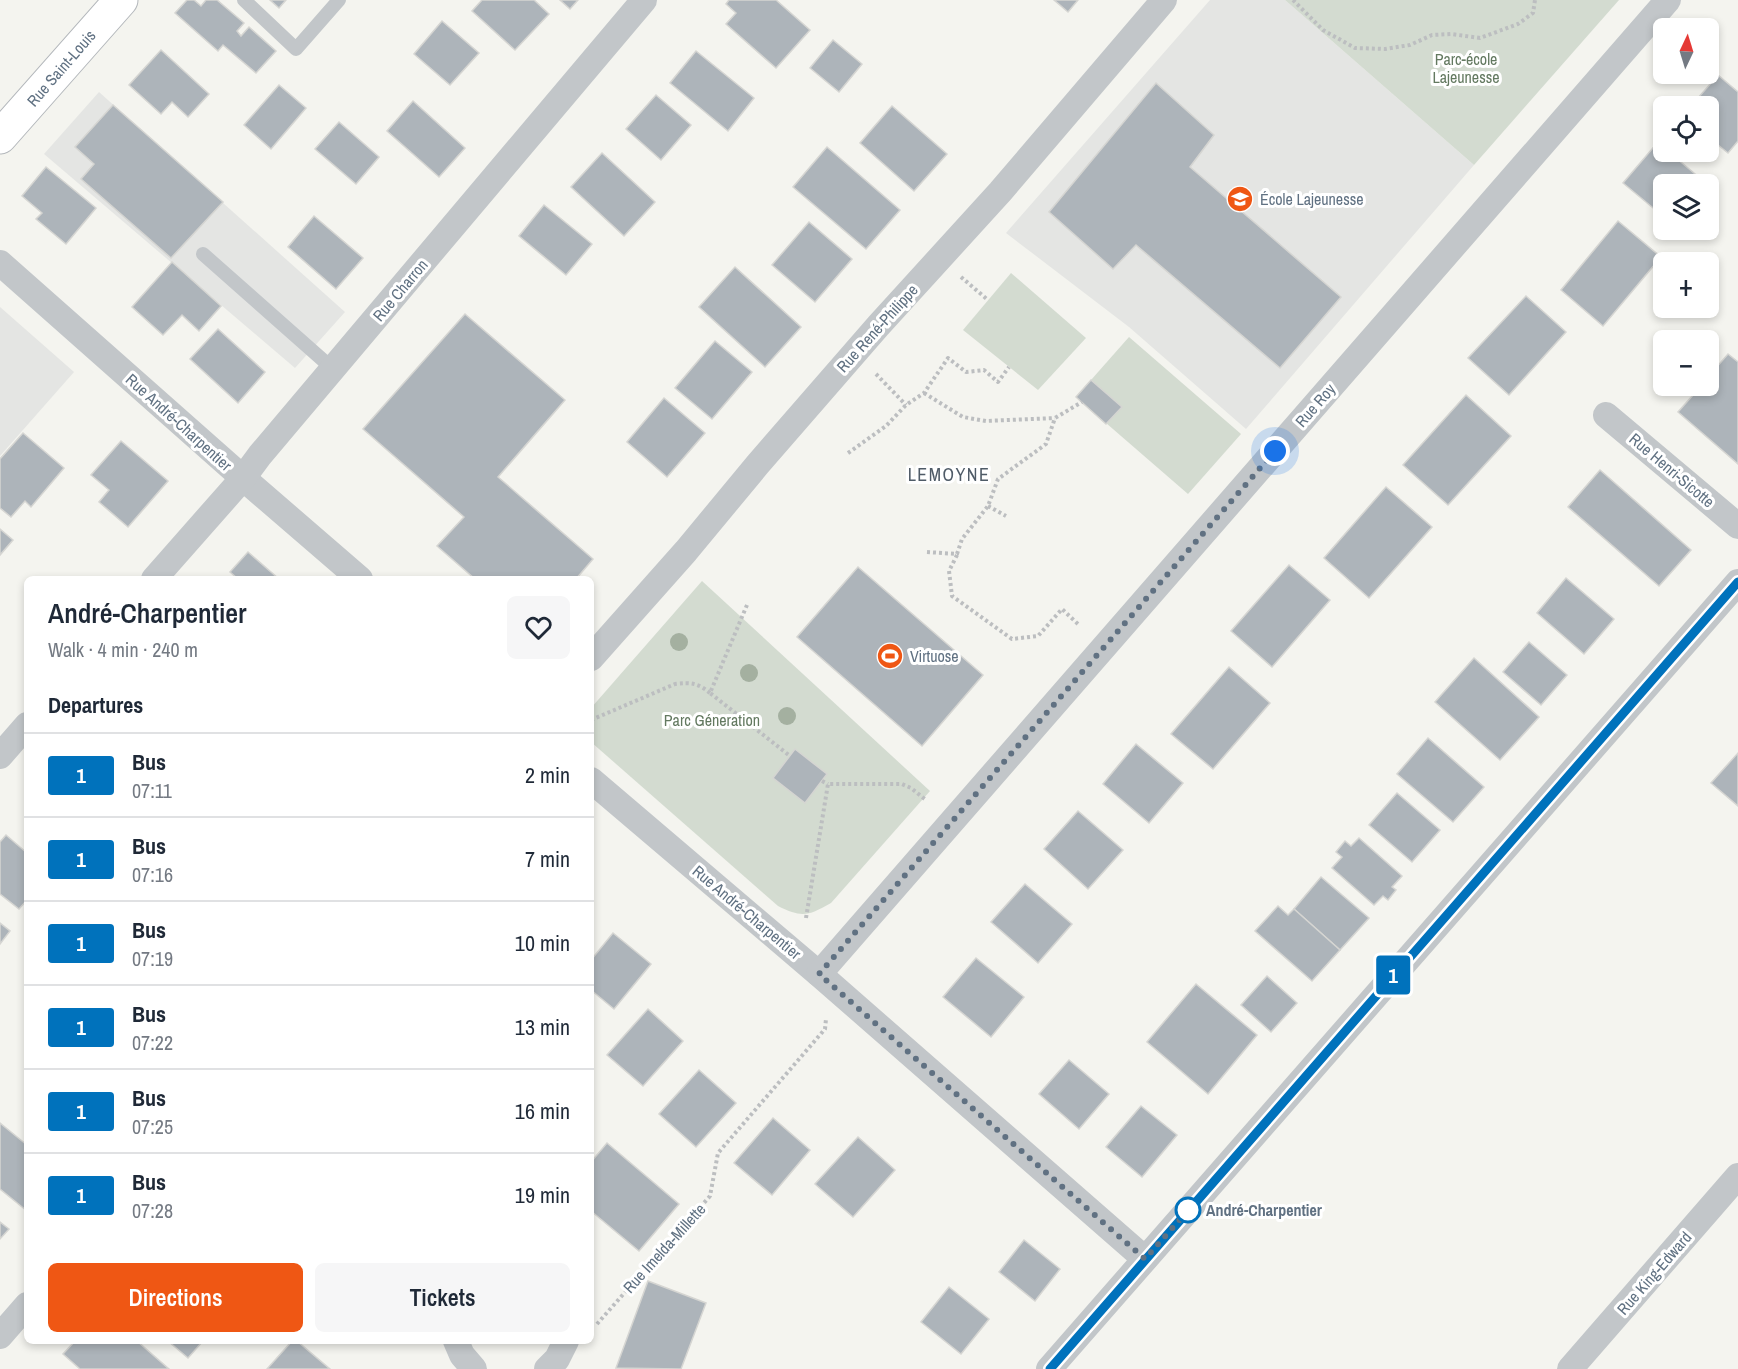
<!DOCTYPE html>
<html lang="en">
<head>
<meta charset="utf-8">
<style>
  :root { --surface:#fff; --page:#f6f6f7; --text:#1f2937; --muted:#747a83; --line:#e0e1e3; --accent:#ef5714 }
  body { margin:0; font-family:"Archivo Narrow",sans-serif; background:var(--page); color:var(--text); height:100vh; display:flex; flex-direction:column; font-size:22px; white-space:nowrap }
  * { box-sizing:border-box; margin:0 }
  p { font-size:20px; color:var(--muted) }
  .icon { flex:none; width:33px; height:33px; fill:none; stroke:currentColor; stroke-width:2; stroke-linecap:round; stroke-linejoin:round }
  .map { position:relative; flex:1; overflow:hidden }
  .sheet { position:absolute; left:24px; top:576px; width:570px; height:768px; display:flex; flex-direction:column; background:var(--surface); border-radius:9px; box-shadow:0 3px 9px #0003 }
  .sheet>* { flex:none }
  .badge { padding:0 12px; border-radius:4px; font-size:21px; line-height:39px }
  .needle { width:39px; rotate:4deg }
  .buttons { position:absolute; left:1653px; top:18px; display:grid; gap:12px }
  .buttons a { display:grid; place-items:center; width:66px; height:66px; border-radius:9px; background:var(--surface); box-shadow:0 3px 9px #0003; font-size:30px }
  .you { position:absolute; width:30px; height:30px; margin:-15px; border:4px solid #fff; border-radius:50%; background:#1a73e8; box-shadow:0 0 0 9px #1a73e833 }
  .map>.badge { position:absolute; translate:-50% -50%; box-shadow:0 0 0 3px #fff }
  h2 { padding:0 24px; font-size:22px; line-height:54px }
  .round { display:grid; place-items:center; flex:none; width:63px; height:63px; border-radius:9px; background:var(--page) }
  .summary { display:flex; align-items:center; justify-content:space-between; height:102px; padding:0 24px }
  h1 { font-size:28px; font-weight:600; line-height:45px }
  .primary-button { display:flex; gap:12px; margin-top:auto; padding:12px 24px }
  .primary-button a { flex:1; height:69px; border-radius:9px; background:var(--accent); color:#fff; font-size:24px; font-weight:600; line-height:69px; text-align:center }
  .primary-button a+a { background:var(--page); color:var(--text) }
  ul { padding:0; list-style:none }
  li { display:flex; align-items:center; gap:18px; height:84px; padding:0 24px; border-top:2px solid var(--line) }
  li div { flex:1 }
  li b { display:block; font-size:22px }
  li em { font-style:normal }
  li .badge { min-width:66px; font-weight:700; text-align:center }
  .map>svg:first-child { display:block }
  .built { fill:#e4e5e3 }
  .green { fill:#d3dbd0 }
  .building { fill:#adb4ba; stroke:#d5d5d2; stroke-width:1.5 }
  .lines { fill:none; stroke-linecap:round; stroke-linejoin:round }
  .primary-casing { stroke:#b3b7bb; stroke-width:35 }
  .path { stroke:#bcbec0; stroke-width:4; stroke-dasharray:3 3; stroke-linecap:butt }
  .lane { stroke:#c2c6c9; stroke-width:14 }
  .street { stroke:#c2c6c9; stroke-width:26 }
  .primary { stroke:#fff; stroke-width:33 }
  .tree { fill:#a4b0a0 }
  .line-casing { stroke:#fff; stroke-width:14 }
  .line { stroke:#0072bc; stroke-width:9 }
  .walk { stroke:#607182; stroke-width:6; stroke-dasharray:0 10.8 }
  .stop-dot { fill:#fff; stroke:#0072bc; stroke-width:3 }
  .labels { text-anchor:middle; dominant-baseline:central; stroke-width:6; stroke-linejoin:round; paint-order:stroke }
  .park-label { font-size:16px; fill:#637960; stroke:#fff }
  .street-label { font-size:16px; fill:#607182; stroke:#fff }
  .poi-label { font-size:16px; fill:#607182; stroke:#fff; text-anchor:start }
  .stop-label { font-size:16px; font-weight:bold; fill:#607182; stroke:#fff; text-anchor:start }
  .neighbourhood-label { font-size:18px; letter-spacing:1.5px; fill:#4f5b67; stroke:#fff }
</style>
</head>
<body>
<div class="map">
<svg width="1738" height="1369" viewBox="0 0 1738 1369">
  <rect width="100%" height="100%" fill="#f4f4ef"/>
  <g class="built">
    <polygon points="1210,0 1285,0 1474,165 1246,429 1129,327 1006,233"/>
    <polygon points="99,92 345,312 295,368 44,154"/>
    <polygon points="0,307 74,372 0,456"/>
  </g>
  <g class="green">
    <polygon points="1285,0 1619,0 1474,165"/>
    <polygon points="1011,273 1086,338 1038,390 963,330"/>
    <polygon points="1129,337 1241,434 1188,494 1076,397"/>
    <path d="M 702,581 L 930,791 L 831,903 C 808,916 802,918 778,906 L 591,742 L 591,708 Z"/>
  </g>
  <g class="building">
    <polygon points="187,0 194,0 201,6 206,0 217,0 244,23 237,31 241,36 249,27 276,51 256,73 223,45 218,51 175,13"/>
    <polygon points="270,0 286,0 279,8"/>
    <polygon points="482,0 534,0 549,14 515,50 472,11"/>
    <polygon points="560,0 578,0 570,9"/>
    <polygon points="729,0 776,0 810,30 776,68 726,24 736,13 726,4"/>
    <polygon points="1054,0 1078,0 1068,12"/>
    <polygon points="442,21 479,53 450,85 414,54"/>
    <polygon points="833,40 862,64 839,92 810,68"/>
    <polygon points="161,50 209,94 188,117 172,102 161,114 129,85"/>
    <polygon points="696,51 754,98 728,131 670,83"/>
    <polygon points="1718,75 1738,92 1738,141 1728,153 1708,137 1708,106 1691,106"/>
    <polygon points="1156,83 1214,135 1190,167 1341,297 1280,368 1136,245 1113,269 1049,212"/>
    <polygon points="279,85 306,108 271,149 244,125"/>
    <polygon points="656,95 691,125 661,160 626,129"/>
    <polygon points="413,101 465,148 439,177 387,131"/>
    <polygon points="113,105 223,202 171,258 81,179 94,164 75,147"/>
    <polygon points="892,106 947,154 914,191 860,143"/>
    <polygon points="339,122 379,157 356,184 315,149"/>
    <polygon points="1658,142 1664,147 1664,152 1669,152 1701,179 1696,184 1664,184 1664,217 1623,183"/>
    <polygon points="827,147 900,210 866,249 793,187"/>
    <polygon points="602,153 655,202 624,236 571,187"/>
    <polygon points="46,167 96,208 66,244 36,219 42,213 22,196"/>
    <polygon points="544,205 592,244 566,275 519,236"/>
    <polygon points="314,216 363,258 336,289 288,247"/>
    <polygon points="1618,221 1661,257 1603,326 1561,290"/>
    <polygon points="809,222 852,259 815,302 772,265"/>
    <polygon points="172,262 221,306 199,331 182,315 163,335 132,307"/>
    <polygon points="735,267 801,327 765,367 699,307"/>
    <polygon points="1526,296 1566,332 1509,395 1468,358"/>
    <polygon points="465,314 565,400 498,477 593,559 576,579 475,579 437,546 464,517 363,429"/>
    <polygon points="218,329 265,372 238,403 190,359"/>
    <polygon points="715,341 752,372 712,419 675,388"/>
    <polygon points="1728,354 1738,362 1738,464 1678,412 1701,386 1708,386 1708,377"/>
    <polygon points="1091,380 1122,407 1106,424 1076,397"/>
    <polygon points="1466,395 1511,436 1448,505 1403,465"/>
    <polygon points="664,398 705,433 667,477 627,442"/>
    <polygon points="23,433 64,468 31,507 25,501 11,517 0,508 0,459"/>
    <polygon points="121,441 168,481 128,527 99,502 109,490 91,475"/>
    <polygon points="1600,470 1691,550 1659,586 1568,507"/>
    <polygon points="1386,487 1432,527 1369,598 1324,558"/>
    <polygon points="0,529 13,540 0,555"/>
    <polygon points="248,552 279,579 238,579 230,572"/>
    <polygon points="1289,565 1330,600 1272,667 1231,631"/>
    <polygon points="858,567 983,675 922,746 797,637"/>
    <polygon points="1566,578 1614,619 1584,654 1537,613"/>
    <polygon points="1529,642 1567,675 1541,705 1503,672"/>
    <polygon points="1474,658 1539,717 1500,760 1435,702"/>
    <polygon points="1229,667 1270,703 1213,769 1171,734"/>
    <polygon points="1428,738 1484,787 1453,822 1397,774"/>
    <polygon points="1136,744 1183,783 1149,823 1103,784"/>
    <polygon points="795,749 827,774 805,803 773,778"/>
    <polygon points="1738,753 1738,806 1711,783"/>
    <polygon points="1397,793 1440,830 1412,862 1369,825"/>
    <polygon points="1078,811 1123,850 1088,889 1044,849"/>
    <polygon points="6,835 27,853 27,900 19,909 0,894 0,842"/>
    <polygon points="1359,838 1402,876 1392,887 1396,890 1388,900 1383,896 1374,905 1332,868 1342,857 1336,852 1345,841 1351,846"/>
    <polygon points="1321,877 1369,918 1340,950 1294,909"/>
    <polygon points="1025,884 1072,924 1038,963 991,922"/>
    <polygon points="1278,906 1288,915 1294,909 1340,950 1312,981 1255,931"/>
    <polygon points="0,923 10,931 0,944"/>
    <polygon points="613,933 651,964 614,1009 591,990 591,960"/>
    <polygon points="976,958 1024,997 991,1037 943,997"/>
    <polygon points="1267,976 1297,1003 1271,1032 1241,1005"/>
    <polygon points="1196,984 1257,1035 1208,1094 1147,1042"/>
    <polygon points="648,1009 683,1041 643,1086 607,1055"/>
    <polygon points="1069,1060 1109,1094 1079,1129 1039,1094"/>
    <polygon points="699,1070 736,1103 696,1147 659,1114"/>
    <polygon points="1141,1106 1177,1135 1142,1177 1106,1147"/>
    <polygon points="773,1118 810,1150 772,1195 734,1163"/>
    <polygon points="0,1123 27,1145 27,1211 0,1189"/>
    <polygon points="858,1137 895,1170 853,1217 815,1184"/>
    <polygon points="607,1143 679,1204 639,1251 591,1211 591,1162"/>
    <polygon points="0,1222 9,1229 0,1239"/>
    <polygon points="1024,1240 1060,1269 1035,1301 999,1272"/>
    <polygon points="648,1281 706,1303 681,1369 616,1368"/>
    <polygon points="949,1287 989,1319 961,1354 921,1322"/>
    <polygon points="75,1341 137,1341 169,1369 80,1369 63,1354"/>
    <polygon points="168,1341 203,1341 188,1358"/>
    <polygon points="292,1341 297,1341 330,1369 267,1369"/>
  </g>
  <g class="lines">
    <g class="primary-casing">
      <polyline id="primary" points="0,137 121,0"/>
    </g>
    <g class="path">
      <polyline points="1293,0 1323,30 1355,48 1385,49 1410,45 1432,35 1451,34 1480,38 1518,24 1533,13 1535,0"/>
      <polyline points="961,277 988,300"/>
      <polyline points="876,374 906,405"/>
      <polyline points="924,393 963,417 986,421 1055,418"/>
      <polyline points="848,453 886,426 906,405 924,393 948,358 966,372 984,370 998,382 1009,367"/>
      <polyline points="988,506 1006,516"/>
      <polyline points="927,552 957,554 962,539 988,506 998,479 1046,444 1055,418 1082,402"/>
      <polyline points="957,555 949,571 952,596 1012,639 1038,636 1062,609 1079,625"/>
      <polyline points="747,605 710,693 790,756"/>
      <path d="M 591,720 L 675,684 C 691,682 698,683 710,693"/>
      <polyline points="822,781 828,784"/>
      <polyline points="806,918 828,784 902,784 911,788 926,800"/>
      <polyline points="597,1324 710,1196 718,1153 825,1029 826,1019"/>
    </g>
    <g class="lane">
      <polyline points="244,0 296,49 339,0"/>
      <polyline points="203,254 333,369"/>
    </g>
    <g class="street">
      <polyline points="0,263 243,478 360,579"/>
      <polyline points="1606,415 1738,526"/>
      <polyline points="154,579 243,478 260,455 644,0"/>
      <polyline points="591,658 686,551 758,464 878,326 1000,192 1164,0"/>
      <polyline points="0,756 27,725"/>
      <polyline points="591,780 819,974 1145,1259"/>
      <polyline points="819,974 1668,0"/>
      <polyline points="0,1336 27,1305"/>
      <polyline points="456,1341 462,1355 474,1369"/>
      <polyline points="547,1369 557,1359 566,1341"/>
      <polyline points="1049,1369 1738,582"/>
      <polyline points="1570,1369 1738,1176"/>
    </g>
    <use href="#primary" class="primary"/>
  </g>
  <g class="tree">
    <circle cx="679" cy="642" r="9"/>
    <circle cx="749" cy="673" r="9"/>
    <circle cx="787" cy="716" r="9"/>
  </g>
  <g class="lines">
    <g class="line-casing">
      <polyline id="line" points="1050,1369 1738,582"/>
    </g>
    <use href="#line" class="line"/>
    <polyline class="walk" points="1188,1210 1191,1207 1145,1259 819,974 1275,451"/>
  </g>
  <defs>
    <g id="school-disc" transform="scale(1.35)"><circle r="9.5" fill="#ef5714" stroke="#fff"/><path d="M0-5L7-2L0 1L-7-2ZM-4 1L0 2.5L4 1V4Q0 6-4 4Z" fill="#fff"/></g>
    <g id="stadium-disc" transform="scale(1.35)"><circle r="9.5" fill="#ef5714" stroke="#fff"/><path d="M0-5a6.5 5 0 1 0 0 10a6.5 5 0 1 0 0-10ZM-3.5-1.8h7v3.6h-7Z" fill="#fff"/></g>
  </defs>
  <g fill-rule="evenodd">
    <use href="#school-disc" x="1240" y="199"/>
    <use href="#stadium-disc" x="890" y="656"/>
  </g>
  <circle class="stop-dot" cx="1188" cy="1210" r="12"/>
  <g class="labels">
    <g class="park-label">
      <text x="1466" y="59">Parc-école<tspan x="1466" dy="18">Lajeunesse</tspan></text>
      <text x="712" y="720">Parc Géneration</text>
    </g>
    <g class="street-label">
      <text transform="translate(61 68) rotate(-49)">Rue Saint-Louis</text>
      <text transform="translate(400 290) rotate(-50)">Rue Charron</text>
      <text transform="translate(877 328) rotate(-48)">Rue René-Philippe</text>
      <text transform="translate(1315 405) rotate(-49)">Rue Roy</text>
      <text transform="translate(179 422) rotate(42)">Rue André-Charpentier</text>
      <text transform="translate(1672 470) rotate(40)">Rue Henri-Sicotte</text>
      <text transform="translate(747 912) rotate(40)">Rue André-Charpentier</text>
      <text transform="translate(664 1248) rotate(-48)">Rue Imelda-Millette</text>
      <text transform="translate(1654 1273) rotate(-49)">Rue King-Edward</text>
    </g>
    <g class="poi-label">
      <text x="1260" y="199">École Lajeunesse</text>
      <text x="910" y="656">Virtuose</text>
    </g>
    <g class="stop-label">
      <text x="1206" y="1210">André-Charpentier</text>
    </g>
    <g class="neighbourhood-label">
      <text x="949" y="474">LEMOYNE</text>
    </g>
  </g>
</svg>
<div class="buttons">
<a><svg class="needle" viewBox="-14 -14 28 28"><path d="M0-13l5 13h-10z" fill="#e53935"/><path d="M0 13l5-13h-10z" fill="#747a83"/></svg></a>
<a><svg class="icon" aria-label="locate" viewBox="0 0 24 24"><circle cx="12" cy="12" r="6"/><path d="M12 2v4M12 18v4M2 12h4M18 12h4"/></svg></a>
<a><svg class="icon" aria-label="layers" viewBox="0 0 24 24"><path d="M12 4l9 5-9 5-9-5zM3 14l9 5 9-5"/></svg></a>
<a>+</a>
<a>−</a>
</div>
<div class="you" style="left:1275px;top:451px"></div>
<b class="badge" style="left:1393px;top:975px;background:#0072bc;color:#fff">1</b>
<section class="sheet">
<div class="summary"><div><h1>André-Charpentier</h1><p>Walk · 4 min · 240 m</p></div><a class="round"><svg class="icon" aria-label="heart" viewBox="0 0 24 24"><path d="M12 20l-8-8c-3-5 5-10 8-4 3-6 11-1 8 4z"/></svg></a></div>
<h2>Departures</h2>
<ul>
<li><span class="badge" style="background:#0072bc;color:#fff">1</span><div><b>Bus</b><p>07:11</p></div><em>2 min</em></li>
<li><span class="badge" style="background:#0072bc;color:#fff">1</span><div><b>Bus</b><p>07:16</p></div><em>7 min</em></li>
<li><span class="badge" style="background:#0072bc;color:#fff">1</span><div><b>Bus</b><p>07:19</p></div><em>10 min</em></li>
<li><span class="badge" style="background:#0072bc;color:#fff">1</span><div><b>Bus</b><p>07:22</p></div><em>13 min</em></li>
<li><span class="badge" style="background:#0072bc;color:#fff">1</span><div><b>Bus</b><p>07:25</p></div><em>16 min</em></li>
<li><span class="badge" style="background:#0072bc;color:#fff">1</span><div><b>Bus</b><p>07:28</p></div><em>19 min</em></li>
</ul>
<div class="primary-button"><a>Directions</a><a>Tickets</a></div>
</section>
</div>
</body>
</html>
